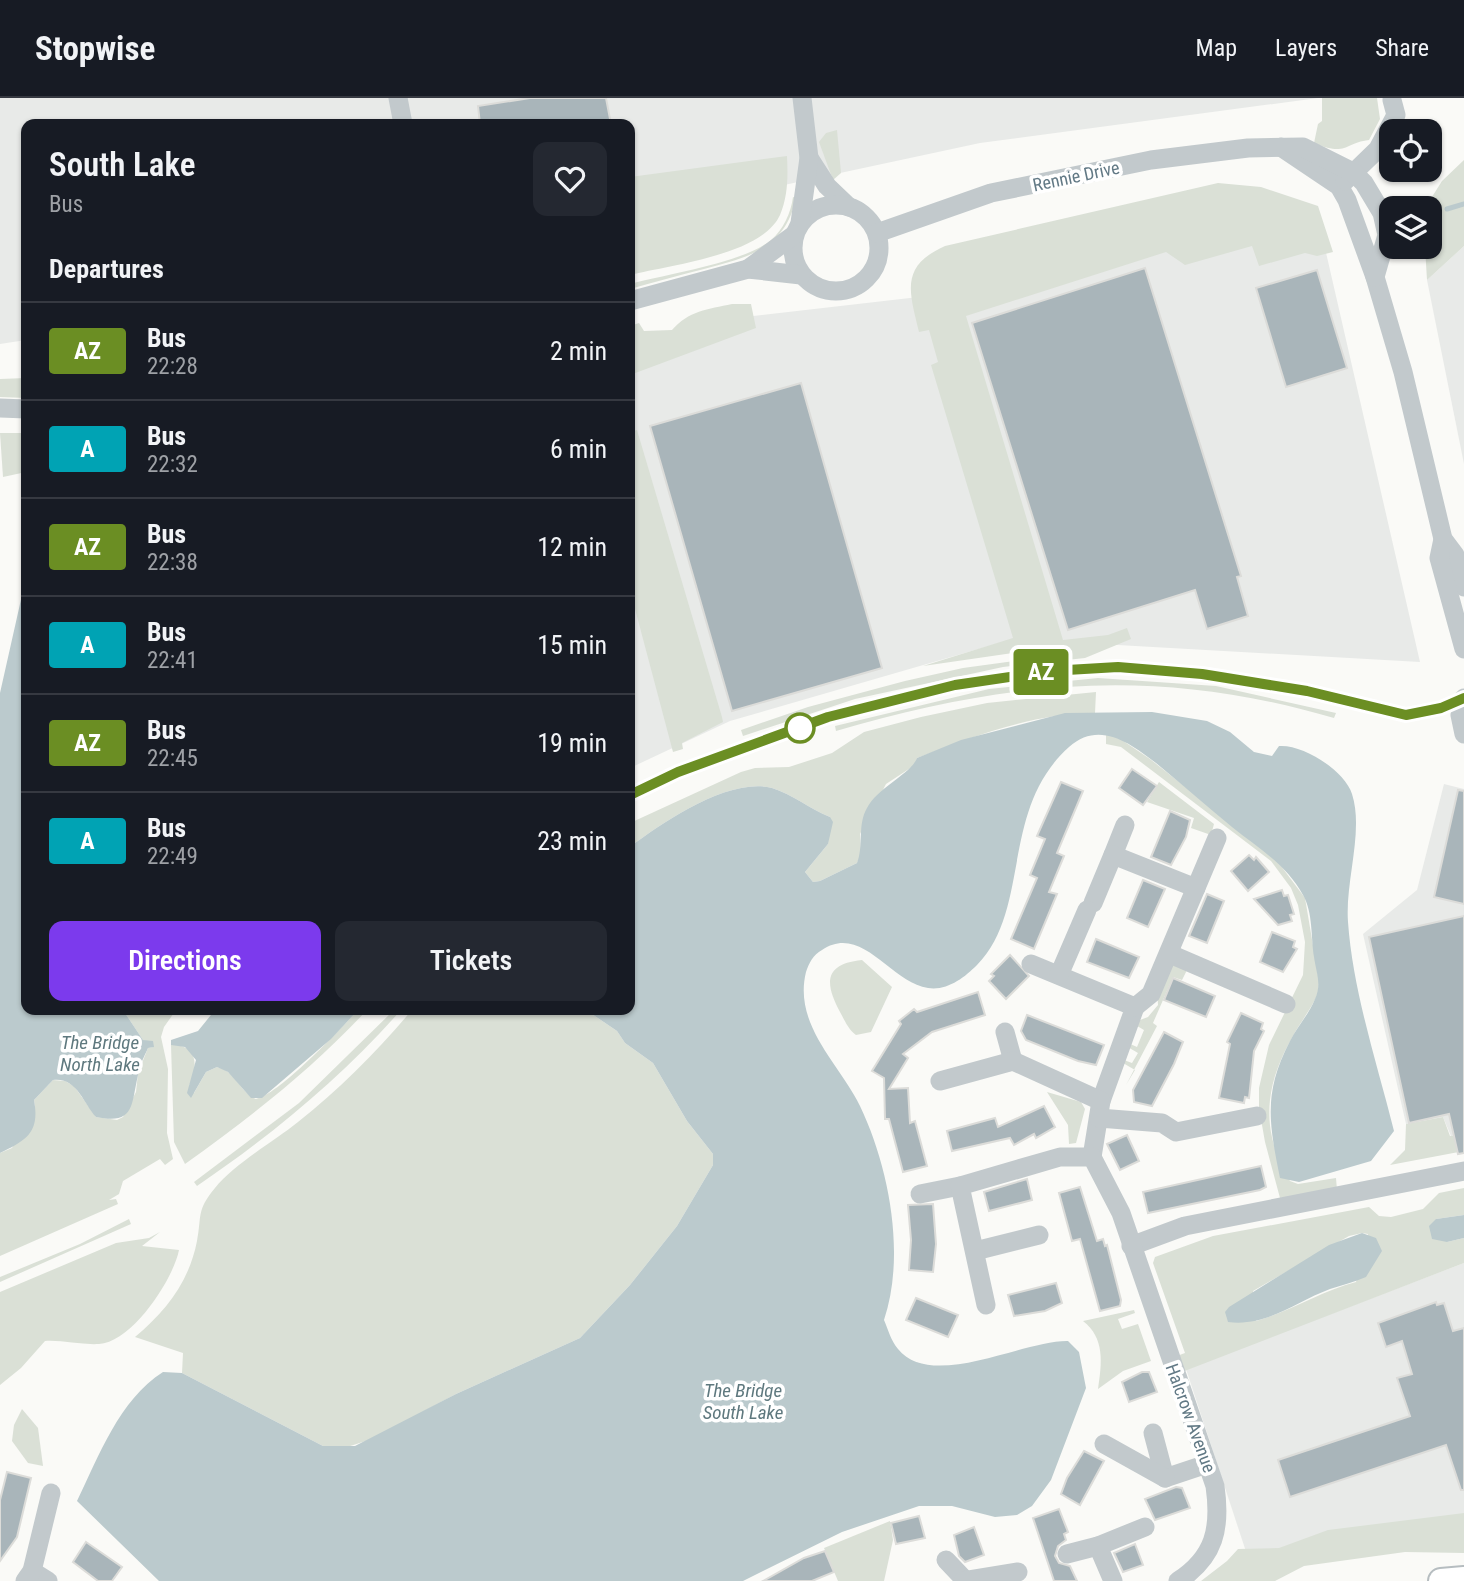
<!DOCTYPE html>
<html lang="en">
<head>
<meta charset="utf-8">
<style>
  :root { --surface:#171b24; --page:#242831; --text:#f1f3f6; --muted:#9ea1a6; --line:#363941; --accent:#7c3aed }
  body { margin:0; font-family:"Roboto Condensed",sans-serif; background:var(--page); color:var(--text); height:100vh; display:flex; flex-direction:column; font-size:26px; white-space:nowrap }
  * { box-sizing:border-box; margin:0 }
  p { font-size:23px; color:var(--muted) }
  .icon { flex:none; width:38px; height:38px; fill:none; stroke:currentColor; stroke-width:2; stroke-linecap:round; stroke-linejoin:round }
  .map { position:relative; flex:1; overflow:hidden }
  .sheet { position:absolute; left:21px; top:21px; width:614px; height:896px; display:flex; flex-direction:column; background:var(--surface); border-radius:14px; box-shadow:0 2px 5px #0004 }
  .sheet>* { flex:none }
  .badge { padding:0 14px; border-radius:5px; font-size:24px; line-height:46px }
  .buttons { position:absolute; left:1379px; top:21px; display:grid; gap:14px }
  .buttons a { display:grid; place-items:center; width:63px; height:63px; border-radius:14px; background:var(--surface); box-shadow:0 2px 5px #0004; font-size:35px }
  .map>.badge { position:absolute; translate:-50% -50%; box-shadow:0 0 0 4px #fff }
  h2 { padding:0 28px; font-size:26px; line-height:63px }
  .round { display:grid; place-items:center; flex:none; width:74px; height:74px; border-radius:14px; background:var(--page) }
  .overview { display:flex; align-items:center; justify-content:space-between; height:119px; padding:0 28px }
  h1 { font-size:33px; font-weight:600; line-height:52px }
  .cta { display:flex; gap:14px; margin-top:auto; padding:14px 28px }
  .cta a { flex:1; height:80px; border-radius:14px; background:var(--accent); color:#fff; font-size:28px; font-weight:600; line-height:80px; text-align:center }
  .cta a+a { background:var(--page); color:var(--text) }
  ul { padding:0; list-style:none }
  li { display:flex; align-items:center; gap:21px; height:98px; padding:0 28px; border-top:2px solid var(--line) }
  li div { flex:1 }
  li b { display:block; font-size:26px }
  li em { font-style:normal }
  li .badge { min-width:77px; font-weight:700; text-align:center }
  header { display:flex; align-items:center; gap:42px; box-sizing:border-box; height:98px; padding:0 35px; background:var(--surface); border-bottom:2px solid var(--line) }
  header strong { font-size:33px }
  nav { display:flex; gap:38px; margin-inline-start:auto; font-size:24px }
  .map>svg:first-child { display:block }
  .built { fill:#e8eae8 }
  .green { fill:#dae0d6; fill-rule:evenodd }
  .water { fill:#bbcacd }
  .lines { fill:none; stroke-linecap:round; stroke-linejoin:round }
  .stream { stroke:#bbcacd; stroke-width:5 }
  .building { fill:#a9b5ba; stroke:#dcdcd9; stroke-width:2 }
  .major-casing { stroke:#b6bdc0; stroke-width:28 }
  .minor { stroke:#c2c9cc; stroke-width:19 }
  .major { stroke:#fff; stroke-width:24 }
  .line-casing { stroke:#fff; stroke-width:16 }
  .line { stroke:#6b8e23; stroke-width:10 }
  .stop-dot { fill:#fff; stroke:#6b8e23; stroke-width:3.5 }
  .labels { text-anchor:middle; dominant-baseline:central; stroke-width:7; stroke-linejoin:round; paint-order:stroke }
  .street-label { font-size:18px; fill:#627985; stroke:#fff }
  .water-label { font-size:19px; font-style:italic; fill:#5e787e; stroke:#fff }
</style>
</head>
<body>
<header>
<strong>Stopwise</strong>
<nav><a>Map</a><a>Layers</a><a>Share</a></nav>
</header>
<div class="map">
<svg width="1464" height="1483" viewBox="0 0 1464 1483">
  <rect width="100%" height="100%" fill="#fafaf7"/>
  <g class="built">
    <polygon points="0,0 1318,0 980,45 630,120 630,26 26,26 26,242 0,246"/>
    <polygon points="1316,111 1420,564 1013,541 730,623 630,670 630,262 702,224 936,197"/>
    <polygon points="1464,148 1464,366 1427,182"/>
    <polygon points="1444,686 1464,691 1464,1036 1451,1038 1443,1019 1406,1026 1363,836 1417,792"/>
    <polygon points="1464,1165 1464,1424 1253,1475 1186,1271"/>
  </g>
  <g class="green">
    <path d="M 1322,0 L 1377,0 L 1380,21 L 1369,42 C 1344,45 1347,59 1314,45 L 1318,26 L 1322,23 Z"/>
    <polygon points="837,32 841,75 833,82 819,44 826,35"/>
    <path d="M 787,58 C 788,78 788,98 780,117 C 762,157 670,167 630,177 L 630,79 Z"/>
    <polygon points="1464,62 1464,148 1427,182 1425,149 1430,149 1430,110 1425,110 1442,83"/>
    <path d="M 1218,85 L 1261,89 L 1318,108 L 1333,154 L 1317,158 L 1305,155 L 1259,168 L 1252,148 L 1185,167 L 1166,154 L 966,218 L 1063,542 L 1108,537 L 1127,530 L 1131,541 L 1085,560 L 1003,569 L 855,601 L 743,638 L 741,632 L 808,609 L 905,583 L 963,570 L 1036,560 L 1051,554 L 1034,552 L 923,568 L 1013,540 L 931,267 L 938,264 L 929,232 L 919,234 C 909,193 900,168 945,148 Z"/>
    <path d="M 793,99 L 796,100 C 785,151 749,159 704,171 C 679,177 655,184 630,191 L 630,186 C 667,176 743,165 771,142 C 783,132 791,115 793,99 Z"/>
    <path d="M 732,206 L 751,206 L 756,230 L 630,277 L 630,228 L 639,225 L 644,233 L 672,232 C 688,213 708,211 732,206 Z"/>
    <polygon points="26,280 26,300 0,299 0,281"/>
    <polygon points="637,332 722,619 723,624 682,645 683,651 673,654 630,492 630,334"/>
    <polygon points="0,335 26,335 26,374 3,379"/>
    <path d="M 1098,580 L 1216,588 L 1336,615 L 1334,620 C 1157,568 1011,582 836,633 L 835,628 L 989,591 Z"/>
    <path d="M 1096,594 L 1095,615 C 1035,615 973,638 917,660 L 915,667 L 886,686 L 860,736 L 861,756 L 857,765 L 820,783 L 813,784 L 805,774 L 828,746 L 830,719 C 810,711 792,696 772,690 C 729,679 663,724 630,749 L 630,725 L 741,674 L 755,670 L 789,669 L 832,655 L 864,634 L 921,619 L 987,605 Z"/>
    <path d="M 1106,636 L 1116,638 L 1150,661 L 1275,760 L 1305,800 L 1319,883 L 1318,895 C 1312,910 1301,923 1293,938 C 1264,988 1260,1033 1290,1083 L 1298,1086 L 1336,1080 L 1337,1092 L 1280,1100 L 1265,1044 L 1259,1010 L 1259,990 L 1269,947 L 1303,877 L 1305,844 L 1298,807 L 1291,790 L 1271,763 L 1121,649 L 1106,646 Z"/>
    <polygon points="1159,684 1214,726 1211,737 1191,730 1194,720 1147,704"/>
    <path d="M 862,862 L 892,889 L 871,934 L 856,937 C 848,931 845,923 840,914 C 825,886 823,866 862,862 Z"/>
    <polygon points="1168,866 1188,870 1182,882 1173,879 1153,925 1157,928 1126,987 1135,972 1123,965 1124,962 1132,965 1138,955 1126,948 1128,945 1137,949 1144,932 1132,925 1148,919 1158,907 1157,891"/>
    <polygon points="123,912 176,912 164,929 161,939 168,971 167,1035 173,1061 165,1067 160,1061 123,1083 119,1096 109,1102 116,1101 118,1106 0,1158 0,1055 12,1050 35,1008 34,1002 53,982 65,983 74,988 96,1019 117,1022 123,1019 136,994 138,975 148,950 153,949 143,942"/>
    <path d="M 358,912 L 367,912 C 312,971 251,1019 185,1066 L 174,1044 L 171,947 C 199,946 198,970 189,988 L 194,995 L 206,974 L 217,969 C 236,973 240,995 256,1001 C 281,995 339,932 358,912 Z"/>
    <path d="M 394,912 L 401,912 C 341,980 272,1037 197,1088 L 194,1084 L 299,1005 Z"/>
    <path d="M 412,912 L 586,912 L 617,933 L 625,945 L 653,965 L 687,1023 L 713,1056 L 713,1067 L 677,1128 L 630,1187 L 580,1240 L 456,1296 L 372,1341 L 344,1350 L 323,1348 L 182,1275 L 183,1255 L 135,1239 C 166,1213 189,1184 197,1143 C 202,1117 196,1113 215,1090 C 234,1066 273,1044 298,1024 C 340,991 378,952 412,912 Z"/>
    <polygon points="1047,994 1081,1004 1085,1011 1076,1045 1069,1046 1068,1027"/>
    <polygon points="1443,1019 1450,1038 1462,1037 1464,1053 1390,1067 1405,1052 1406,1026"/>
    <path d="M 1464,1090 L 1464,1117 L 1436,1121 L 1447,1144 L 1464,1140 L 1464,1165 L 1182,1274 L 1174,1259 L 1185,1255 L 1153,1165 L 1155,1159 L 1213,1138 L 1369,1109 L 1379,1118 L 1391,1119 L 1423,1111 L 1439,1095 ZM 1362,1135 L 1368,1136 L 1356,1184 C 1321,1193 1291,1213 1256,1223 L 1253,1193 L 1349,1138 Z"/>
    <polygon points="129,1121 131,1126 0,1184 0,1179 80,1146"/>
    <path d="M 160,1134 L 142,1148 L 179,1152 C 173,1182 132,1244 99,1246 C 81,1247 63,1242 45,1243 L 21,1270 L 0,1287 L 0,1194 L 116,1145 L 149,1140 Z"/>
    <path d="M 1134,1212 L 1135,1215 L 1118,1221 L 1122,1231 L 1138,1226 L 1151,1263 L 1123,1273 L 1098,1291 C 1102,1265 1105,1240 1083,1223 Z"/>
    <polygon points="22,1311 38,1330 43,1368 28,1365 12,1343 14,1327"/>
    <polygon points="1464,1415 1464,1455 1405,1454 1304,1468 1275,1483 1201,1483 1227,1463 1238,1451 1279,1450 1328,1432"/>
    <polygon points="890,1423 893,1442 884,1483 838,1483 824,1450"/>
  </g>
  <g class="water">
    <path d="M 26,435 L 26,912 L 123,912 L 143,942 L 153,943 L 154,949 L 148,950 C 144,959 139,968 138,977 C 131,1007 135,1027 96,1019 C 83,1005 77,979 53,982 L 34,1002 C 40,1034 27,1042 0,1055 L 0,595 L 22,497 L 22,457 Z"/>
    <path d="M 1152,614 L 1207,623 L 1230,634 L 1254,654 L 1272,658 L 1279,648 C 1303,646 1345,673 1352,696 C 1364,733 1345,783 1348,824 C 1353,894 1377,965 1394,1033 L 1371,1063 L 1299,1084 L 1280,1080 C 1269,1025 1263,995 1290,943 C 1297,929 1309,916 1315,901 C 1322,886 1316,874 1314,859 C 1311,840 1313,814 1303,797 C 1286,766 1258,750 1232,729 C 1206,708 1182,686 1156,665 C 1130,645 1099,622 1069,649 C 999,712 1032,811 977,867 C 964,880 947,893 928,890 C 891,885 862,825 822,852 C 813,857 809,865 806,874 C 793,927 839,965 860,1008 C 889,1069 906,1156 884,1222 C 888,1231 891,1243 898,1251 C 932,1293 1023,1242 1068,1243 L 1079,1254 L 1086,1290 L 1051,1382 L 1032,1408 L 1017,1417 L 995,1419 L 952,1408 L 919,1408 L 842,1434 L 743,1483 L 159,1483 L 77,1403 C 99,1358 119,1302 163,1274 L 182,1275 L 323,1348 L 355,1348 L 456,1296 L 580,1240 L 630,1187 L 677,1128 L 713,1067 L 713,1056 L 687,1023 L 653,965 L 625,945 L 617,933 L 586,912 L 630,912 L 630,749 C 663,724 729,679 772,690 C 792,696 810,711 830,719 L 833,724 L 828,746 L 805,774 L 813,784 L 820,783 L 857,765 C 864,748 857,727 867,710 C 878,689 911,676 917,660 L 961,642 L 1065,615 Z"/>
    <polygon points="215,912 358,912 331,941 262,1000 251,1000 228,974 217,969 206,974 191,1000 187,995 196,962 185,949 171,947 171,942 198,933"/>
    <polygon points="1464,1117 1464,1140 1447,1144 1432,1141 1429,1128 1436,1121"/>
    <path d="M 1362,1135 L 1376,1140 L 1382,1153 L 1366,1179 C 1354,1184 1342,1187 1330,1191 C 1295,1204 1267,1229 1228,1224 L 1225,1214 L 1229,1209 L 1329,1147 Z"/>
  </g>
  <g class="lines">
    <polyline class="stream" points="1447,111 1464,106"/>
  </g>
  <g class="building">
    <polygon points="530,0 606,0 611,26 480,26 478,8"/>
    <polygon points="1145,170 1241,478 1237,479 1248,518 1207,531 1195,492 1068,532 972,225"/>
    <polygon points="1317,172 1347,270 1286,289 1256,190"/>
    <polygon points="801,285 882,570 732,613 650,328"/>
    <polygon points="1132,671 1157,688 1143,707 1119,690"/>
    <polygon points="1061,684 1083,693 1057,755 1064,758 1049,794 1057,796 1034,851 1011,841 1037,780 1030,777 1045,741 1037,738"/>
    <polygon points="1458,692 1464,693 1464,806 1434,799"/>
    <polygon points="1170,713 1190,722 1186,739 1171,767 1151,759"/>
    <polygon points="1249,757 1254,762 1256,759 1269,774 1248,793 1231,773"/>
    <polygon points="1143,782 1165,791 1148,829 1127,820"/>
    <polygon points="1282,792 1284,798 1288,797 1294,816 1290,817 1292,823 1278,827 1254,801"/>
    <polygon points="1207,796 1224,803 1207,845 1189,838"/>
    <polygon points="1464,818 1464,1055 1458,1056 1449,1016 1409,1025 1369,839"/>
    <polygon points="1272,834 1295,843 1293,849 1297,851 1283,874 1260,864"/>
    <polygon points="1096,841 1139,859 1129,880 1087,864"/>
    <polygon points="1010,857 1029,878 1006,901 989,883 994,878 991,876"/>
    <polygon points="1173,880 1215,898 1206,919 1164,902"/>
    <polygon points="978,894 985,917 932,934 903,956 908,960 889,991 908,990 910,1025 915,1023 927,1068 903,1074 889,1021 885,1021 884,980 872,973 901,926 899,923 914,911 917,914"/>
    <polygon points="1241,915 1263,925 1261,931 1264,933 1254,953 1249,1000 1245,999 1244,1005 1219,1000 1230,946 1227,944"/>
    <polygon points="1027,917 1104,947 1096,967 1078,963 1026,942 1021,933"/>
    <polygon points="1164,934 1183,944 1174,966 1152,1008 1134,1004 1133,992"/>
    <polygon points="1044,1008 1055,1029 1036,1040 1034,1036 1014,1047 1010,1040 952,1053 947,1033 995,1020 998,1029"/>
    <polygon points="1127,1037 1139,1063 1120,1072 1107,1046"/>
    <polygon points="1261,1068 1266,1089 1260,1092 1148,1115 1143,1094"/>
    <polygon points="1027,1081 1032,1102 989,1113 984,1094"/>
    <polygon points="1080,1089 1097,1143 1103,1141 1105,1148 1107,1147 1121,1202 1120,1208 1100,1213 1080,1141 1072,1143 1059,1095"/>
    <polygon points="933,1106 936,1146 933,1174 909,1172 911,1142 908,1107"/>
    <polygon points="1056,1185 1062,1205 1045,1213 1014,1218 1008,1197"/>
    <polygon points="916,1200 958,1217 948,1239 906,1222"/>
    <polygon points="1436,1204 1437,1207 1444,1205 1453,1233 1464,1230 1464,1392 1461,1392 1446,1347 1290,1399 1278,1362 1410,1318 1397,1280 1412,1276 1402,1243 1386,1249 1378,1225"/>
    <polygon points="1142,1274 1149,1274 1157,1294 1129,1304 1122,1284"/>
    <polygon points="1084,1353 1104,1363 1080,1407 1061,1396 1067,1380"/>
    <polygon points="7,1374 31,1380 17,1439 0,1463 0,1402"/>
    <polygon points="1176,1389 1182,1390 1190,1410 1155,1422 1145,1401"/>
    <polygon points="1059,1411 1068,1434 1064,1436 1066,1442 1058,1448 1055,1458 1059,1465 1070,1468 1077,1483 1054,1483 1033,1420"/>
    <polygon points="919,1418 925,1440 896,1446 891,1425"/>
    <polygon points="974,1429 984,1457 965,1464 959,1458 954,1437"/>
    <polygon points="86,1444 122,1469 112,1483 98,1483 73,1464"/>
    <polygon points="1135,1446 1143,1467 1123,1474 1114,1455"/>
    <polygon points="825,1453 834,1474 812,1483 763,1483 804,1460"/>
  </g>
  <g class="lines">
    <g class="major-casing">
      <polyline id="major" points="1441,1483 1464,1481"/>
    </g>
    <g class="minor">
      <polyline points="398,0 403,26"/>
      <polyline points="1281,49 1339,88 1347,102 1375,179 1403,274 1443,441 1455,457 1464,489"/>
      <polyline points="809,60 827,88 849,109"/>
      <polyline points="1345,83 1378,51 1396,17 1392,2"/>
      <circle cx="836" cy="150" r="43"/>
      <polyline points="800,125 809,60 802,0"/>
      <polyline points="877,135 991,95 1151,62 1248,50 1303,49 1353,74 1364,85 1382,115 1387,137 1375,179"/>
      <polyline points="748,171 794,137"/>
      <polyline points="630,203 748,171 801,177"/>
      <polyline points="0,310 26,311"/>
      <polyline points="1443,441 1439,460 1464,551"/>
      <polyline points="1464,600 1460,617 1464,636"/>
      <polyline points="1113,757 1125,727"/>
      <polyline points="1093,805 1113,757 1196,790"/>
      <polyline points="1170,856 1286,906"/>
      <polyline points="1031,866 1135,909 1101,1003"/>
      <polyline points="1059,877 1087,812"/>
      <polyline points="1135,909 1151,896 1217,740"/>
      <polyline points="1005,934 1013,963"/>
      <polyline points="940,983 1013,963 1101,1003 1092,1059"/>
      <polyline points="1099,1020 1162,1025 1176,1034 1257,1018"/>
      <polyline points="920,1096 960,1088"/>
      <polyline points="1131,1148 1185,1128 1464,1073"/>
      <polyline points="975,1153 1039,1137"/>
      <path d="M 986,1207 L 960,1088 L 1060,1059 L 1092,1059 L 1121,1115 L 1215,1388 C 1221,1430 1215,1459 1178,1483"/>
      <polyline points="1153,1335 1165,1380 1207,1366"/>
      <polyline points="1104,1346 1165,1380"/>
      <polyline points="1067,1456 1098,1448"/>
      <polyline points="946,1462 964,1481"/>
      <polyline points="32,1473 48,1483"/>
      <polyline points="25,1483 32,1473 51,1395"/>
      <polyline points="963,1483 1018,1474"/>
      <polyline points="1113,1483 1098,1448 1145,1429"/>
    </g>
    <use href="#major" class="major"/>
  </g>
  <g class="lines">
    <g class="line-casing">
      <polyline id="line" points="630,697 678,674 828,619 955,587 1050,573 1118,569 1202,576 1307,593 1406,617 1441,610 1464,600"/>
    </g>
    <use href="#line" class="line"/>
  </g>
  <circle class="stop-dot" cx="800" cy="630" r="14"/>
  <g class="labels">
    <g class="street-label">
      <text transform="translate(1076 78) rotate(-12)">Rennie Drive</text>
      <text transform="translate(1191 1320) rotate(70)">Halcrow Avenue</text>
    </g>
    <g class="water-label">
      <text x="100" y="944">The Bridge<tspan x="100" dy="22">North Lake</tspan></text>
      <text x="743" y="1292">The Bridge<tspan x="743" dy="22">South Lake</tspan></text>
    </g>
  </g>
</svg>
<div class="buttons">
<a><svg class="icon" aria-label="locate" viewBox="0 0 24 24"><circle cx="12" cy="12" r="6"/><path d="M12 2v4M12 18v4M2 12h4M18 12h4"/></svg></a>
<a><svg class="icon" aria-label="layers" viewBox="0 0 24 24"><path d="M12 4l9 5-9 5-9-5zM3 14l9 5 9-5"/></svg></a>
</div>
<b class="badge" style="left:1041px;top:574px;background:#6b8e23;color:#fff">AZ</b>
<section class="sheet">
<div class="overview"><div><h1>South Lake</h1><p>Bus</p></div><a class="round"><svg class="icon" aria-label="heart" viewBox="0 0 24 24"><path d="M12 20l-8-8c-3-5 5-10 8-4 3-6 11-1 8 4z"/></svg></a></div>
<h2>Departures</h2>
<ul>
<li><span class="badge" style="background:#6b8e23;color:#fff">AZ</span><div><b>Bus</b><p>22:28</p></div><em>2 min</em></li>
<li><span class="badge" style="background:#00a3b4;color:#fff">A</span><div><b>Bus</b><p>22:32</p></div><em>6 min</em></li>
<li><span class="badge" style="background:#6b8e23;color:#fff">AZ</span><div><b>Bus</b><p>22:38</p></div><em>12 min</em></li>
<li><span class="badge" style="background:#00a3b4;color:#fff">A</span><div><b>Bus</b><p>22:41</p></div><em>15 min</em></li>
<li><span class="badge" style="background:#6b8e23;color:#fff">AZ</span><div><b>Bus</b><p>22:45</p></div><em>19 min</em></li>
<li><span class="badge" style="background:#00a3b4;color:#fff">A</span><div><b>Bus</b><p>22:49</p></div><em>23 min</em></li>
</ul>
<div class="cta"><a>Directions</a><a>Tickets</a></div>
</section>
</div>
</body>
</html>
